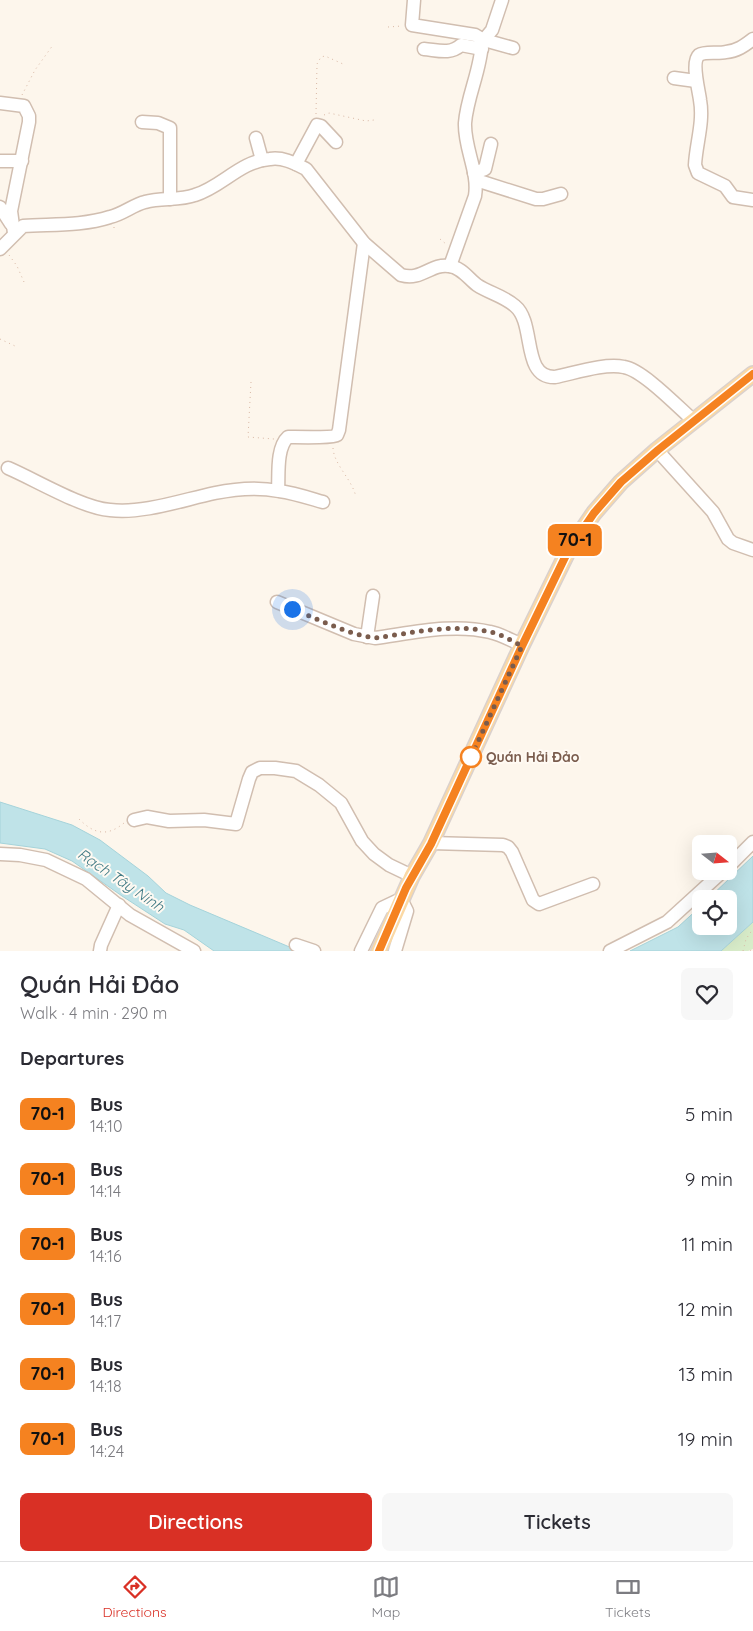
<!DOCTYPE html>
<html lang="en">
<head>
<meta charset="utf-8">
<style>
  :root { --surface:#fff; --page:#f7f7f7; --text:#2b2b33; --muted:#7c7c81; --line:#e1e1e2; --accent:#d93025 }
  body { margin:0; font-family:Quicksand,sans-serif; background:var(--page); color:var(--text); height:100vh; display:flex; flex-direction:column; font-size:19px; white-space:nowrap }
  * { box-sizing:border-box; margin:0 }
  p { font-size:16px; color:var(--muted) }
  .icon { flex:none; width:28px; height:28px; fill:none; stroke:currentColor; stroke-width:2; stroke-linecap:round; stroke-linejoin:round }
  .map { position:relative; height:951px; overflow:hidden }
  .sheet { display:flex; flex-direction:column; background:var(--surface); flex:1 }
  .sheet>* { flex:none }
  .badge { padding:0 10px; border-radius:8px; font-size:18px; line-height:32px }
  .needle { width:32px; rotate:107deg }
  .tools { position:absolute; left:692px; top:835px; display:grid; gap:10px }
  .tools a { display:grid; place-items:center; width:45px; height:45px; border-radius:8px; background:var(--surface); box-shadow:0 5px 20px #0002; font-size:25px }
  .you { position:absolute; width:25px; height:25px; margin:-12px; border:4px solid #fff; border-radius:50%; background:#1a73e8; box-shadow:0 0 0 8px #1a73e833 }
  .map>.badge { position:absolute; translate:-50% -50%; box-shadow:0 0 0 2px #fff }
  h2 { padding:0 20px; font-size:19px; line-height:45px }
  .round { display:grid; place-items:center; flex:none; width:52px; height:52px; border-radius:8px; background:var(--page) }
  .overview { display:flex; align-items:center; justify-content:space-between; height:85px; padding:0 20px }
  h1 { font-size:24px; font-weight:600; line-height:38px }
  .button { display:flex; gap:10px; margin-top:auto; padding:10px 20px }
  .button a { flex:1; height:58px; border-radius:8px; background:var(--accent); color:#fff; font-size:20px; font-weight:600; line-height:58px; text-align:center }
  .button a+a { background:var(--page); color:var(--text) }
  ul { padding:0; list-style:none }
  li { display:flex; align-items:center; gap:15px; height:65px; padding:0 20px }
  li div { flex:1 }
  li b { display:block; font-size:19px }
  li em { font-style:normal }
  li .badge { min-width:55px; font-weight:700; text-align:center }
  .menu { display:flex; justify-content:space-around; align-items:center; height:70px; border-top:1px solid var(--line); background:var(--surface); font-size:14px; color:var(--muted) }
  .menu a { display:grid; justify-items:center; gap:2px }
  .menu .current { color:var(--accent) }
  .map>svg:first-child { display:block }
  .green { fill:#d8ecc9 }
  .water { fill:#bfe3e8; stroke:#a5d3da }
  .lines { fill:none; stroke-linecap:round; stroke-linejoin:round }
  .minor-casing { stroke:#d1beb0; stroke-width:15 }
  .major-casing { stroke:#dad1cd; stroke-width:18 }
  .path { stroke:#d9b8a5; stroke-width:1; stroke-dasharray:1 4; stroke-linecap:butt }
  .minor { stroke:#fff; stroke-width:12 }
  .major { stroke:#fbd9a5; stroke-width:15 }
  .line-casing { stroke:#fff; stroke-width:11 }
  .line { stroke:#f58220; stroke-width:8 }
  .walk { stroke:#7a5c4d; stroke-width:5; stroke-dasharray:0 9 }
  .stop-dot { fill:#fff; stroke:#f58220; stroke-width:2.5 }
  .labels { text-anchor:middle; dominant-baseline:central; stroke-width:4; stroke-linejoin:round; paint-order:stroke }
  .stop-label { font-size:14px; font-weight:bold; fill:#7a5c4d; stroke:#fffaf3; text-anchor:start }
  .water-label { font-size:15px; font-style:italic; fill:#437c86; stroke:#fffaf3 }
</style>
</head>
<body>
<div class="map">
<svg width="753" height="951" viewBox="0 0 753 951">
  <rect width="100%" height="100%" fill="#fdf6ec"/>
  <polygon class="green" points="753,922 753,949 748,951 721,951"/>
  <g class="water">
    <polygon points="0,802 72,825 100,840 148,876 166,893 190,905 299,951 214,951 184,930 165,924 122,896 72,861 45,849 0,843"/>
    <polygon points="753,856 753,922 721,951 630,951 678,927 701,906 701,926 729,926 729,899 708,899"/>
  </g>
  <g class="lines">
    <g class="minor-casing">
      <g id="minor">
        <path d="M 414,0 L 412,25 L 475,35 L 480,38 L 482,42 C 481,70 467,96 465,123 C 464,148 479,172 475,196 L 450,266"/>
        <path d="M 753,39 C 744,46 737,51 726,52 C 718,54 705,51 699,55 C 691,62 699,91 700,100 C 704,122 696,144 695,165 L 698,173 L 725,186 L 733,197 L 753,200"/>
        <polyline points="484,40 513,48"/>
        <polyline points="482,42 492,30 502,0"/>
        <path d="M 424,49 C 437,50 450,55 461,45 L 482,49"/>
        <polyline points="674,78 696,81"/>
        <polyline points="0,103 24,106 29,116 29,122 11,211 14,233"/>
        <polyline points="142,122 158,123 170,128 170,199"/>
        <polyline points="256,138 262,160"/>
        <polyline points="0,161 22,161"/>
        <polyline points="296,164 317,125 321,126 336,142"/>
        <polyline points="474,173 485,169 491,144"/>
        <polyline points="476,180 536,199 543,199 561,194"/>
        <polyline points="0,207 11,224"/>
        <path d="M 0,249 L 23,226 C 52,224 82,226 110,217 C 123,214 133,205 145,202 C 161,197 179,201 195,195 C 222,187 240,161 270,159 C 283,157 294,163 306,169 L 364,243 L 401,275 C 422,281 431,263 449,266 C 461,267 469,279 477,285 C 489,293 504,296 515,306 C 536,323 521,378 555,377 C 575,373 604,363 624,367 C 643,370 679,408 694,421"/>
        <polyline points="657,450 713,512 728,539 733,543 753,550"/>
        <path d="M 8,468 C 36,480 82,508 110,510 C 143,514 182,500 215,493 C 234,489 259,487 279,491 C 294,493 309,498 323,502"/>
        <path d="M 278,490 C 279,475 276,448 288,437 C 297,437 333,438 337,435 L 339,430 L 364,243"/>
        <path d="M 277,602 L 354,634 L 375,638 C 412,633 453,623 490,632 C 501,634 512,641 522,645"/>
        <polyline points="367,637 373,596"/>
        <polyline points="134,820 147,817 169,821 204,820 236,824 249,779 252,772 260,768 275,768 296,771 319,785 341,803 362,841 374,854 389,865 412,876"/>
        <polyline points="431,843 503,845 508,847 512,852 533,900 539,904 593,884"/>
        <polyline points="0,854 20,855 46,860 86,879 130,915 194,951"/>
        <polyline points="729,866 753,842"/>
        <polyline points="296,945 314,951"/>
        <polyline points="100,951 101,945 119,905"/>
        <polyline points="361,951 382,908 401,899 407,911 395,951"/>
        <polyline points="610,951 667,922 723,871"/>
      </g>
    </g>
    <g class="major-casing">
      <polyline id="major" points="379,951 412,876 431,843 522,645 568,551 594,513 621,482 657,450 753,374"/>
    </g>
    <g class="path">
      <polyline points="388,27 402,26"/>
      <polyline points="22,95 35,70 53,45"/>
      <polyline points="316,114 317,64 321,57 325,56 343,64"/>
      <polyline points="324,115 329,113 366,121 374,120"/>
      <polyline points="114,227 114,232"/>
      <polyline points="440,239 446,244"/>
      <polyline points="9,255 17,266 24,282"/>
      <polyline points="0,339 15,346"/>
      <polyline points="251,382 248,437 274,439"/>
      <path d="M 333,448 C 334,465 352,479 356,497"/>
      <path d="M 79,819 C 94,834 107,837 124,823"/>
      <polyline points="743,951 746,939 753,929"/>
      <polyline points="750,951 753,950"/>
    </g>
    <use href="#minor" class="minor"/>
    <use href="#major" class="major"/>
  </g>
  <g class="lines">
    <g class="line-casing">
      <polyline id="line" points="379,951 406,888 431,844 522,646 568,551 594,513 621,482 658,450 753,374"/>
    </g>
    <use href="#line" class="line"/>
    <path class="walk" d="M 292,609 C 319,619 346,634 375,638 C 412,633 454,623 490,632 C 501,634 512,641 522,646 L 471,757"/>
  </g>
  <circle class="stop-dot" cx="471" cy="757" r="10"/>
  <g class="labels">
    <g class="stop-label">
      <text x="486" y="757">Quán Hải Đảo</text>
    </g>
    <g class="water-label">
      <text transform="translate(121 880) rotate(34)">Rạch Tây Ninh</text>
    </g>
  </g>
</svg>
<div class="tools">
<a><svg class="needle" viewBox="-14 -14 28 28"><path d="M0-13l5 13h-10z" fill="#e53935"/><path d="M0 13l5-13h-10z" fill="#7c7c81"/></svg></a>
<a><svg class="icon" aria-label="locate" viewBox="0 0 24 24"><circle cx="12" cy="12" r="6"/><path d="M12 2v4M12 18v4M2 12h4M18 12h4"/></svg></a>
</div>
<div class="you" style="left:292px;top:609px"></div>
<b class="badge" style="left:575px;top:540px;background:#f58220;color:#111">70-1</b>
</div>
<section class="sheet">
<div class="overview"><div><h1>Quán Hải Đảo</h1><p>Walk · 4 min · 290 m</p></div><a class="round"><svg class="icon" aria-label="heart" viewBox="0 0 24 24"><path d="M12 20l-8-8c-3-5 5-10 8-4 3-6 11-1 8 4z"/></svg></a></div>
<h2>Departures</h2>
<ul>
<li><span class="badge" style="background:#f58220;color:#111">70-1</span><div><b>Bus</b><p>14:10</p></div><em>5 min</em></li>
<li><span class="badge" style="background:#f58220;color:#111">70-1</span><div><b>Bus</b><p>14:14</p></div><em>9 min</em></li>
<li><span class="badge" style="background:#f58220;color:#111">70-1</span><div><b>Bus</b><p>14:16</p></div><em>11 min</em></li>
<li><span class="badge" style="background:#f58220;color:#111">70-1</span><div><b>Bus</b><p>14:17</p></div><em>12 min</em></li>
<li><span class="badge" style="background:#f58220;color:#111">70-1</span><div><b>Bus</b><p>14:18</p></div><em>13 min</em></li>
<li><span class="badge" style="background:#f58220;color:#111">70-1</span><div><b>Bus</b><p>14:24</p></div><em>19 min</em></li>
</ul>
<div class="button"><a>Directions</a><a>Tickets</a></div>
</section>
<nav class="menu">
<a class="current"><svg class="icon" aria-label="directions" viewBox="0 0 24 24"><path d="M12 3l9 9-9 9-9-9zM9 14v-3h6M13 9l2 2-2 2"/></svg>Directions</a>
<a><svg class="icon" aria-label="map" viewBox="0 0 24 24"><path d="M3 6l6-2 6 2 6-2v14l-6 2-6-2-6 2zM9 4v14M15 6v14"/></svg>Map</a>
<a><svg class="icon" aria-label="tickets" viewBox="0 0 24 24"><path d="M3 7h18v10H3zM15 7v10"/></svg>Tickets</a>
</nav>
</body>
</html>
